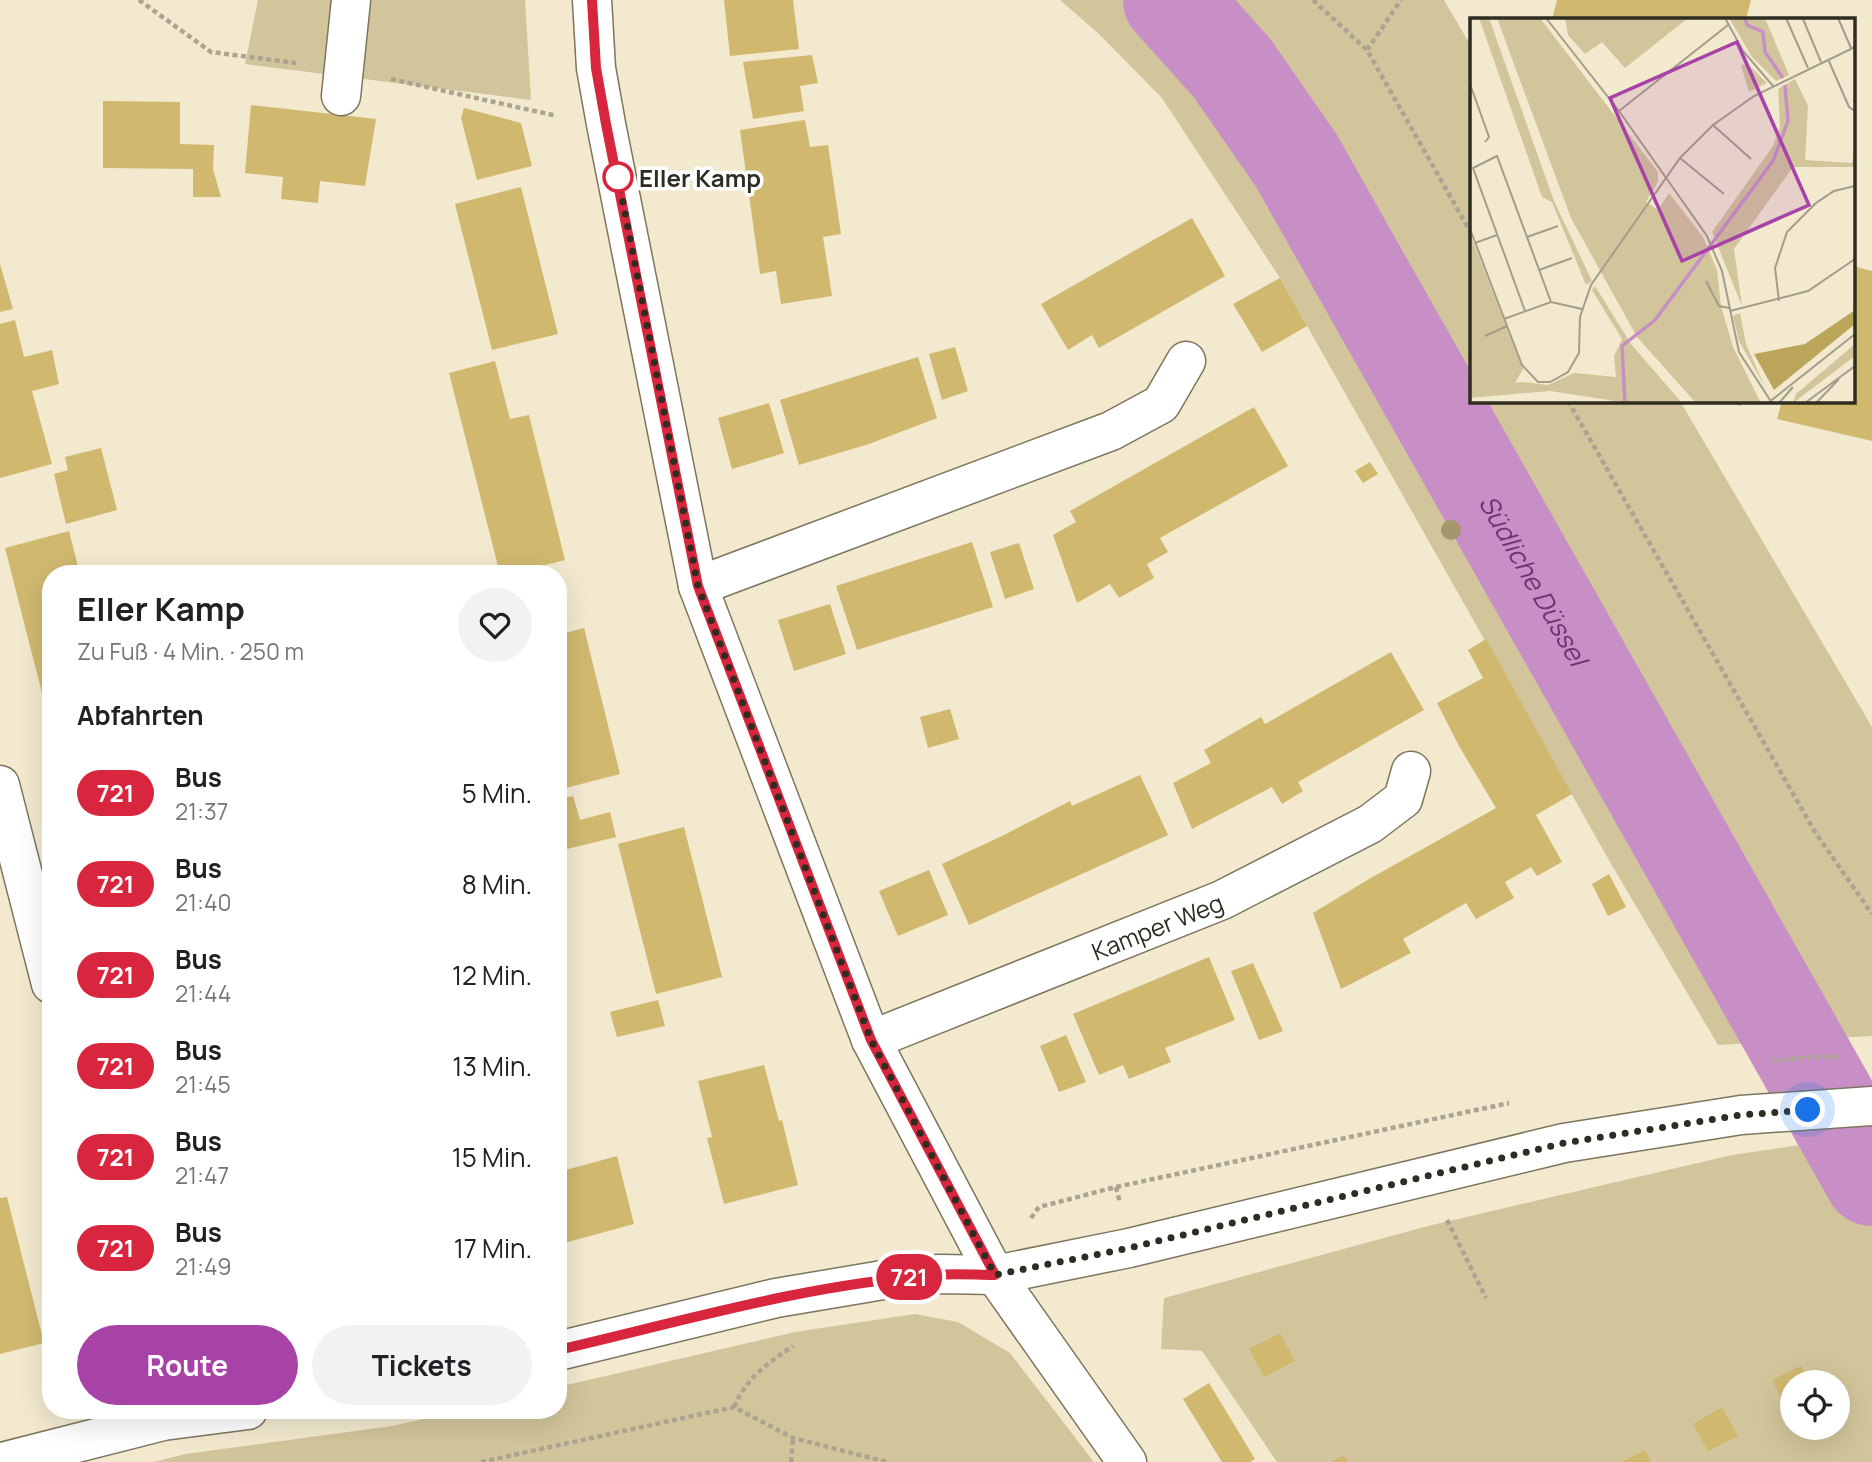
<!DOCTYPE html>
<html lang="de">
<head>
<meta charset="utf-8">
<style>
  :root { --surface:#fff; --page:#f2f2f2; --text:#202124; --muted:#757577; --accent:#a742a7 }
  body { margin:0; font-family:Manrope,sans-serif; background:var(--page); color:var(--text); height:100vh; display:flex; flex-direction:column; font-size:26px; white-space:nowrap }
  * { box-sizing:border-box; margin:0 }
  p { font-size:23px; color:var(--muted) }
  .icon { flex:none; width:38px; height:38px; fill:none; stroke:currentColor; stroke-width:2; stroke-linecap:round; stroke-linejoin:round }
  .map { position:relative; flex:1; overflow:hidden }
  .side { position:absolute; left:42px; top:565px; width:525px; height:854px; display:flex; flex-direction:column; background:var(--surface); border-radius:28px; box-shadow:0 7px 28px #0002 }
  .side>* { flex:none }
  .badge { padding:0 14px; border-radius:23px; font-size:24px; line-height:46px }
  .fabs { position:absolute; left:1780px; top:1370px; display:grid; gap:14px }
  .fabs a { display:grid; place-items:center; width:70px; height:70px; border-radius:50%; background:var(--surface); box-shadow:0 7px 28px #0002; font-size:35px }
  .you { position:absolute; width:35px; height:35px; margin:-18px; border:5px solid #fff; border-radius:50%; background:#1a73e8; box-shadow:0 0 0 10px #1a73e833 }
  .map>.badge { position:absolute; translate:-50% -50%; box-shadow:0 0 0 4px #fff }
  h2 { padding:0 35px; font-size:26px; line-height:63px }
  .round { display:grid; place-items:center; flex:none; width:74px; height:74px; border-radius:37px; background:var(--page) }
  .head { display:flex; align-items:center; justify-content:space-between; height:119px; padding:0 35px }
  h1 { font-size:33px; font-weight:700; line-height:52px }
  .action { display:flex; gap:14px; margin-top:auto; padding:14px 35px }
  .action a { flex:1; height:80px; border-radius:42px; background:var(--accent); color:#fff; font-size:28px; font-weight:700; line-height:80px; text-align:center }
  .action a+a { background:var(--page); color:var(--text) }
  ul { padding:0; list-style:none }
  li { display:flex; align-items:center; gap:21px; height:91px; padding:0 35px }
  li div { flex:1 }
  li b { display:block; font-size:26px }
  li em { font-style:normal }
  li .badge { min-width:77px; font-weight:700; text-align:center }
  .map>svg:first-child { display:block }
  .green { fill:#d2c59b; fill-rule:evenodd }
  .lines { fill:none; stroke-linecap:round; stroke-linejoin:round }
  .river { stroke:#c78fc5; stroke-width:96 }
  .building { fill:#d0b96f }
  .minor-casing { stroke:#7d755e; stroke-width:41 }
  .path { stroke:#aba490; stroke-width:4.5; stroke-dasharray:5 3.5; stroke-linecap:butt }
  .minor { stroke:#fff; stroke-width:38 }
  .tree { fill:#a4976d }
  .line-casing { stroke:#fff; stroke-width:16 }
  .line { stroke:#d7263d; stroke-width:10 }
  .walk { stroke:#2f2c22; stroke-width:7; stroke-dasharray:0 12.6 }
  .stop-dot { fill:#fff; stroke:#d7263d; stroke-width:3.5 }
  .labels { text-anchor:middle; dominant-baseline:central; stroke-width:7; stroke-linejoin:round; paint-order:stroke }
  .stop-label { font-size:24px; font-weight:bold; fill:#2f2c22; stroke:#fff; text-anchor:start }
  .street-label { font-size:24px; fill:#2f2c22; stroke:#fff }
  .water-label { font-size:26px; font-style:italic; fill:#733173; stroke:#fff }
  .inset-river { fill:none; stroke:#c78fc5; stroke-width:3.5 }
  .inset-road { fill:none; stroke:#a49d8a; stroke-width:2 }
  .view { fill:#a742a7; fill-opacity:0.15; stroke:#a742a7; stroke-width:3.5 }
  .inset-edge { fill:none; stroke:#2f2c22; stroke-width:3.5 }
</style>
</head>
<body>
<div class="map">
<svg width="1872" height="1462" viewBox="0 0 1872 1462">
  <rect width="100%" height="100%" fill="#f2e9cf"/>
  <g class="green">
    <polygon points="258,0 525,0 531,100 245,64"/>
    <polygon points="1060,0 1444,0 1471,46 1471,401 1680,401 1872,727 1872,1036 1718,1045 1610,862 1280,278 1162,98 1099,34"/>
    <path d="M 1813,1143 L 1872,1146 L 1872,1462 L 1277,1462 L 1202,1351 L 1161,1349 L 1164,1298 L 1428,1226 L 1732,1155 ZM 1792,1382 L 1838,1382 L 1838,1428 L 1792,1428 Z"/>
    <polygon points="915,1314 958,1322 1010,1353 1094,1462 154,1462 185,1454 392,1426 459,1411 558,1410 558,1387 795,1332"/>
  </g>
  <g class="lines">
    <path class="river" id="s1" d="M 1171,0 L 1232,68 L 1296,160 L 1872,1178"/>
  </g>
  <g class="building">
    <polygon points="724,0 793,0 799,49 730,56"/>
    <polygon points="1557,0 1751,0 1746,19 1552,19"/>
    <polygon points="812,55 818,83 800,86 804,111 753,119 743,62"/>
    <polygon points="103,101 180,102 180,144 214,145 213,169 221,197 193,197 193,169 103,168"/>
    <polygon points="251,105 376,119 365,186 320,181 318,203 281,199 283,177 245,173"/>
    <polygon points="464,108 521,123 532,166 477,180 461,118"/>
    <polygon points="805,120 810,147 828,145 841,234 823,237 832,296 781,304 776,271 760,274 740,130"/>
    <polygon points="521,187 558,334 492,350 455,204"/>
    <polygon points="1192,218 1225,276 1099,348 1092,335 1068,350 1041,304"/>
    <polygon points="0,264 13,309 0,312"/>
    <polygon points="1853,266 1872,271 1872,441 1777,419 1782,401 1853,401"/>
    <polygon points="1280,278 1307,326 1262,352 1233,304"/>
    <polygon points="15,320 24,357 52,350 59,384 32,391 52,464 0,478 0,324"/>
    <polygon points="955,347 968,391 942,400 929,354"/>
    <polygon points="918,357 937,418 869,444 799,465 780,400"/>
    <polygon points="495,361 510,419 529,415 565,560 509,574 500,574 449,373"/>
    <polygon points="1723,401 1742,401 1741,406"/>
    <polygon points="769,403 784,453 732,469 718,418"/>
    <polygon points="1254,407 1288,466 1160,538 1168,552 1147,564 1154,578 1119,598 1110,584 1077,603 1053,535 1076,522 1070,511"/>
    <polygon points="101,448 117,510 66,524 54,474 68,470 65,457"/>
    <polygon points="1370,462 1378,474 1363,483 1355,471"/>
    <polygon points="69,531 80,574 51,574 51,691 42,693 5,548"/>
    <polygon points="972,542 993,607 857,650 836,586"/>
    <polygon points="1019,543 1034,589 1005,599 990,552"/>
    <polygon points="830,604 846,654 794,671 778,620"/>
    <polygon points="584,628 620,774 558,790 558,635"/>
    <polygon points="1486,639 1572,794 1536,815 1562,862 1537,876 1531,867 1505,882 1514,898 1476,919 1466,903 1403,939 1411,953 1341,989 1313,913 1369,879 1496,808 1459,746 1437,703 1483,678 1468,650"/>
    <polygon points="1391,652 1424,710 1298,782 1303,791 1282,804 1272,787 1192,829 1173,783 1211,763 1204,750 1261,717 1265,724"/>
    <polygon points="950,709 959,739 928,748 920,717"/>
    <polygon points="1140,775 1168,835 969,925 942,864 1004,835 1070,801 1072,806"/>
    <polygon points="573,796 580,820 610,812 616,837 559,851 558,799"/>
    <polygon points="684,827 722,977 656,994 618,844"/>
    <polygon points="929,870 948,915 898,936 879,891"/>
    <polygon points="1609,874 1626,907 1608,916 1592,884"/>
    <polygon points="1209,957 1235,1020 1165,1048 1171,1062 1129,1079 1123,1065 1099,1075 1073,1014"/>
    <polygon points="1253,963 1283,1031 1259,1040 1231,971"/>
    <polygon points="658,1000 665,1026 617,1037 610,1012"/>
    <polygon points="1066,1035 1086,1082 1059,1092 1040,1046"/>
    <polygon points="764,1065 779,1121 782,1120 798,1185 724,1204 707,1138 712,1137 698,1081"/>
    <polygon points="617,1156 634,1224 564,1243 558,1218 558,1172"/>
    <polygon points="7,1197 44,1343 0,1354 0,1198"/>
    <polygon points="1280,1333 1295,1361 1264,1377 1249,1349"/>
    <polygon points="1801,1366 1809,1382 1792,1382 1792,1407 1788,1410 1772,1380"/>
    <polygon points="1209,1383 1255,1459 1250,1462 1222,1462 1183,1399"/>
    <polygon points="1722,1407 1738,1436 1708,1451 1693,1424"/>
    <polygon points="1645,1450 1651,1462 1622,1462"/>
    <polygon points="1344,1455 1348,1462 1331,1462"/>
  </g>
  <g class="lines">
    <g class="minor-casing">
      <g id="minor">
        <polyline points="592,0 596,68 606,124 698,586 871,1040 995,1275 1127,1462"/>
        <polyline points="341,96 351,0"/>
        <polyline points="698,586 1111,431 1161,404 1186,361"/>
        <polyline points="0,785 51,984"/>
        <path id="s2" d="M 871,1040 L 1222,900 L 1370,824 L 1403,799 L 1411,771"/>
        <polyline points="558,1351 776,1298 883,1280 940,1274 995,1275 1129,1248 1564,1143 1741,1115 1872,1106"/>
        <polyline points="2,1462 163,1421 248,1410"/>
      </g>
    </g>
    <g class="path">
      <polyline points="139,0 211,52 296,63"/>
      <polyline points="1313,0 1367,50 1471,233"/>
      <polyline points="1367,50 1401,0"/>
      <polyline points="391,79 557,116"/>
      <polyline points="1568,401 1815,832 1872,914"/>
      <polyline points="1773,1061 1808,1057 1841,1057"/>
      <polyline points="1116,1187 1120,1203"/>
      <polyline points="1031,1218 1039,1207 1116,1187 1509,1103"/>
      <polyline points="1447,1220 1486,1298"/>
      <path d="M 734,1407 C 747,1377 767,1364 793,1346"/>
      <polyline points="481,1462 734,1407 793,1438 887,1462"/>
      <polyline points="791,1462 793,1438"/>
    </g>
    <use href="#minor" class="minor"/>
  </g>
  <circle class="tree" cx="1451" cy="530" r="10"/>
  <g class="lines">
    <g class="line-casing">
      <path id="line" d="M 558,1350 C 683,1321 808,1284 936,1275 C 956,1273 976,1275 995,1275 L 871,1040 L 698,586 L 606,124 L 596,68 L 592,0"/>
    </g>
    <use href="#line" class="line"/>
    <polyline class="walk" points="618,177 698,586 871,1040 995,1275 1129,1248 1564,1143 1741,1115 1808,1110"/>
  </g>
  <circle class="stop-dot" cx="618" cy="177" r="14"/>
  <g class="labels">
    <g class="stop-label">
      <text x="639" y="177">Eller Kamp</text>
    </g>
    <g class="street-label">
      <text stroke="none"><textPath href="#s2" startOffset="308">Kamper Weg</textPath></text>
    </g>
    <g class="water-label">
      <text stroke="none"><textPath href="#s1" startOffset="686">Südliche Düssel</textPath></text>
    </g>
  </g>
  <g transform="translate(1470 18)">
    <rect width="385" height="385" fill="#f2e9cf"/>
    <path d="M 9,0 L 19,0 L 84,183 L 122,263 L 116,267 L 82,184 L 72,179 ZM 27,0 L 70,0 L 188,154 L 188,164 L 176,184 L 188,192 L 199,175 L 233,219 L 247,252 L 251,288 L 263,329 L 291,385 L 226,385 L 167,319 L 101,200 ZM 95,0 L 218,0 L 155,50 L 132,24 L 115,36 L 98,17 ZM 259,0 L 295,0 L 319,57 L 306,63 L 282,39 ZM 278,46 L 297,65 L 279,74 L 271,47 ZM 325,61 L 338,88 L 335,142 L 382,145 L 385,128 L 385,149 L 323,149 L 264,231 L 272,288 L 242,214 L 303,128 L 310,109 L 308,71 ZM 0,216 L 53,351 L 45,365 L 16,370 L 51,364 L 78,367 L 104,355 L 146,359 L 144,338 L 152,321 L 122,272 L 125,268 L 161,326 L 212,385 L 158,385 L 80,373 L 0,380 ZM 270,295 L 276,326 L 295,369 L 269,323 L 263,298 ZM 385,326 L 385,338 L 323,385 L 326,376 Z" fill="#d2c59b"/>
    <path d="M 385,292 L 385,306 L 304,372 L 284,336 L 335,326 Z" fill="#bba55b"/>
    <path class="inset-river" d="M 275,0 L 277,7 L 293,14 L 295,34 L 313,60M 155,385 L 152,328 L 185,302 L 303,143 L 318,103 L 315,67"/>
    <path class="inset-road" d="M 76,0 L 149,93 L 237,218 L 252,253 L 269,334 L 302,385M 255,0 L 273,33 L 303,68M 316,0 L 338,50M 368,0 L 381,30M 333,1 L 351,44M 358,41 L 379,89 L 385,93M 0,66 L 19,119 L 15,124M 149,93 L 258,7M 243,107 L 281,141M 210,140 L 254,176M 0,211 L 52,347 L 68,364 L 80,364 L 98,354 L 109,335 L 110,299 L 121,267 L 210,140 L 243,107 L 284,78 L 385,29M 57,219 L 88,208M 5,225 L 27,217M 69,252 L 102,240M 236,263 L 249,288 L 259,290M 309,283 L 305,250 L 317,214 L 346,185 L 364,173 L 385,168M 55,293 L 3,150 L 27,138 L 81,284M 260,293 L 338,273 L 385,241M 34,301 L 81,284 L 112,291M 15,318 L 37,308M 298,385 L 385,316M 309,385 L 323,369M 335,385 L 385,348M 346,385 L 369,361"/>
    <path class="view" d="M 267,24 L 339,187 L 212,243 L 140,80 Z"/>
    <rect width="385" height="385" class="inset-edge"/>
  </g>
</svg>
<div class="fabs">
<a><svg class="icon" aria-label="locate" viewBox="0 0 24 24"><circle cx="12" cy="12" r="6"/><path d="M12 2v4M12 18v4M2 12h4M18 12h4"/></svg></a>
</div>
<div class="you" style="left:1808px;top:1110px"></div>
<b class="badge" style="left:909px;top:1277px;background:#d7263d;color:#fff">721</b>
<section class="side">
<div class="head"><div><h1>Eller Kamp</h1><p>Zu Fuß · 4 Min. · 250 m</p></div><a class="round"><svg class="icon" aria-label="heart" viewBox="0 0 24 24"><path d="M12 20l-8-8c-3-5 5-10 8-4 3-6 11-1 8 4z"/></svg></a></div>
<h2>Abfahrten</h2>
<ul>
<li><span class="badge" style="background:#d7263d;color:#fff">721</span><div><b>Bus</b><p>21:37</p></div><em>5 Min.</em></li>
<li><span class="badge" style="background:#d7263d;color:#fff">721</span><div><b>Bus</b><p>21:40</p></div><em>8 Min.</em></li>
<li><span class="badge" style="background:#d7263d;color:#fff">721</span><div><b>Bus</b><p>21:44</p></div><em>12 Min.</em></li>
<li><span class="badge" style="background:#d7263d;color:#fff">721</span><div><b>Bus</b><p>21:45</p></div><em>13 Min.</em></li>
<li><span class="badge" style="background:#d7263d;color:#fff">721</span><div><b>Bus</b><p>21:47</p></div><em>15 Min.</em></li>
<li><span class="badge" style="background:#d7263d;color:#fff">721</span><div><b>Bus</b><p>21:49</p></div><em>17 Min.</em></li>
</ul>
<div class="action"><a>Route</a><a>Tickets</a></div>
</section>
</div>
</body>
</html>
